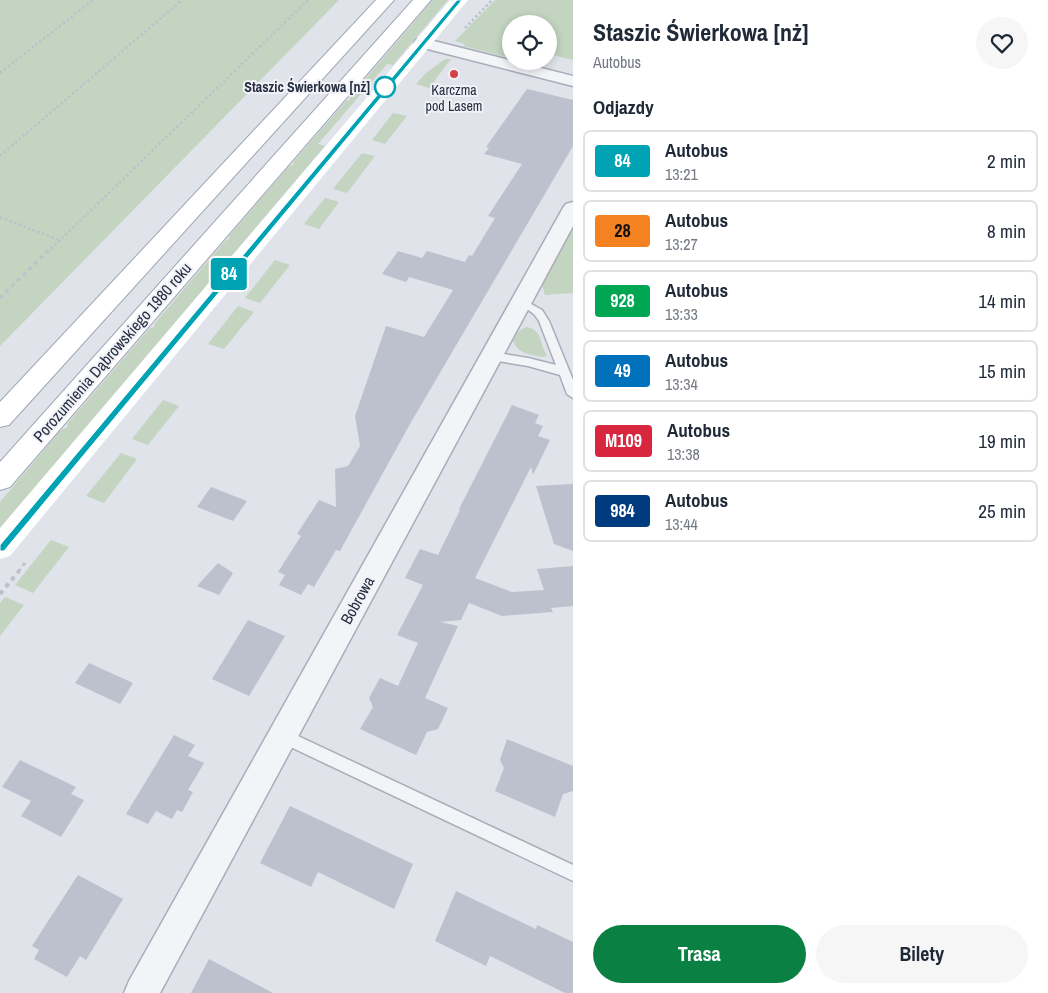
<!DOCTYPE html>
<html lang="pl">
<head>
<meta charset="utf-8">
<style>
  :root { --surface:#fff; --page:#f6f6f7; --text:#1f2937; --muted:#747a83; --line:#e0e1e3; --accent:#0b8043 }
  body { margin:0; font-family:"Archivo Narrow",sans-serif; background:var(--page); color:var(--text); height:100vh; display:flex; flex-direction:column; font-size:19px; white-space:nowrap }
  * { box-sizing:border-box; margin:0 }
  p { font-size:16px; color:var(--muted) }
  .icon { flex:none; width:28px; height:28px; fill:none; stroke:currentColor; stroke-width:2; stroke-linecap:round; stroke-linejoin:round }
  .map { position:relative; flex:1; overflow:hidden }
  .details { display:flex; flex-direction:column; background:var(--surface); width:475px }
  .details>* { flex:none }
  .badge { padding:0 10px; border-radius:4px; font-size:18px; line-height:32px }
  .tools { position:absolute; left:502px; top:15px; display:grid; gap:10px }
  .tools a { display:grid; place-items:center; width:55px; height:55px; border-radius:50%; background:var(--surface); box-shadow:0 2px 8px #0003; font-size:25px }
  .map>.badge { position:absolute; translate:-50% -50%; box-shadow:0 0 0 2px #fff }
  h2 { padding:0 20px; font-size:19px; line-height:45px }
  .round { display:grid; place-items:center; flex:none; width:52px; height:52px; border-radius:26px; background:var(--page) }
  .headline { display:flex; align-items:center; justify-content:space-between; height:85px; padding:0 20px }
  h1 { font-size:24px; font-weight:800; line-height:38px }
  .button { display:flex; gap:10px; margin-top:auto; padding:10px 20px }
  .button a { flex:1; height:58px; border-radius:30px; background:var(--accent); color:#fff; font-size:20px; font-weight:800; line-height:58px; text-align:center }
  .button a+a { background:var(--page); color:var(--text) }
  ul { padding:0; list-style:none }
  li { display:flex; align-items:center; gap:15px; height:62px; margin:0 10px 8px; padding:0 10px; border:2px solid var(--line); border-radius:8px }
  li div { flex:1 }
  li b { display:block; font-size:19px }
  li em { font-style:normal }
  li .badge { min-width:55px; font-weight:700; text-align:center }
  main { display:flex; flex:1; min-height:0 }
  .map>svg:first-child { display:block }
  .green { fill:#c3d4c1 }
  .building { fill:#bdc1cd }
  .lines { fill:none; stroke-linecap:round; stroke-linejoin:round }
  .lane-casing { stroke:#a9adb8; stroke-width:3 }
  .street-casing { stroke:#a9adb8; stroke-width:3 }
  .primary-casing { stroke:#9fa5b6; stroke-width:2 }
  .path-far2 { stroke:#bec1c9; stroke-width:2.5; stroke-dasharray:2.5 2.5; stroke-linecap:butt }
  .path-far1 { stroke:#bec1c9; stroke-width:3; stroke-dasharray:4 4; stroke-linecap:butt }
  .path { stroke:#bec1c9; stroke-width:4; stroke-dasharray:4.5 4.5; stroke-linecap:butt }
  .lane { fill:#f3f4f8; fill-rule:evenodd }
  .street { fill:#f3f4f8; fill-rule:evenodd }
  .secondary { fill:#fff; fill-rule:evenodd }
  .primary { fill:#fff; fill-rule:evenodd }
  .line { fill:#00a3b4; stroke:#fff }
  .poi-dot { fill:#d24242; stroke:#f0f2f7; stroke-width:2 }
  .stop-dot { fill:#fff; stroke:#00a3b4; stroke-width:2.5 }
  .labels { text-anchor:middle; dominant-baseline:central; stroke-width:4; stroke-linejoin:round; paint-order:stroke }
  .far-stop-label { font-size:14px; font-weight:bold; fill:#282e42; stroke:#f0f2f7; text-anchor:end }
  .far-poi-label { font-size:14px; fill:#282e42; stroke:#f0f2f7 }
  .street-label { font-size:16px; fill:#282e42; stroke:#f0f2f7 }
</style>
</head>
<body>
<main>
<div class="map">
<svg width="573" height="993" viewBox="0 0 573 993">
  <rect width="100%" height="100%" fill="#e0e3ea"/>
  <g class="green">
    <polygon points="0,0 339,0 0,346"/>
    <polygon points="433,0 448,0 393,65 387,64 318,144 325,146 0,530 0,502 61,430 68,427 67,424 150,328 154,327 155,323 225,241 230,238 229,236 289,166 294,164 293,162 346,101 350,100 349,98"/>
    <polygon points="495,0 573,0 573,60 549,54 549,24 511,24 511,58 463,46 465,44 455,41"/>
    <polygon points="445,59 451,59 429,88 416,84 426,73"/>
    <polygon points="393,113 407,116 385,144 372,140"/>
    <polygon points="362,153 375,156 347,193 333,189"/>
    <polygon points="325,198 339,202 319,229 304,224"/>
    <polygon points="573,226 573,293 545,295 542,284"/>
    <polygon points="275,260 290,265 260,303 245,298"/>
    <polygon points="238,306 254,312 224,349 208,344"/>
    <path d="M 527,327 C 543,331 539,343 547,355 L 544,357 C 531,355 518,354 513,341 C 516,334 519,329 527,327 Z"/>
    <polygon points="163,400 179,406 148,445 132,439"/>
    <polygon points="121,453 137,459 104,503 86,496"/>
    <polygon points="51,540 69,547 33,593 15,585"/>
    <polygon points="5,597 24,605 0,636 0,603"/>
  </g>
  <g class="building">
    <polygon points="527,89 573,100 573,146 410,424 340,551 336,550 314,587 308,584 301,595 279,585 285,575 278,572 301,536 297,534 319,500 336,507 335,469 348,466 360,446 355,416 386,326 424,337 453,290 409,277 406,282 382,274 398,251 422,258 427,251 465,262 469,255 472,256 495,218 488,216 522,164 484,154 489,148 486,147"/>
    <polygon points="512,405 539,415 535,423 543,426 538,436 550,440 533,475 531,467 475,578 512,592 544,590 537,569 573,566 573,606 551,608 553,612 502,616 469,603 461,620 440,622 458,626 425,698 448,708 438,729 427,732 416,755 360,729 373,707 369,698 380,678 398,686 418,643 397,635 423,585 405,578 420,549 438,555 460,510 459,509"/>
    <polygon points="573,484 573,551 554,544 536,486"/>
    <polygon points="211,487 247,501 233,521 197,507"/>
    <polygon points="218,563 233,573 219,595 197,586"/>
    <polygon points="248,620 285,636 249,696 212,679"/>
    <polygon points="89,663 133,683 120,704 75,683"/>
    <polygon points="174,735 195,745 188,756 204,763 188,790 193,792 182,812 177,810 172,819 156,811 148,824 126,814"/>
    <polygon points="507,739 573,766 573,791 563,794 555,817 495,791 504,768 500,760"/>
    <polygon points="20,760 76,787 71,794 84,800 61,837 21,816 31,801 2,787"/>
    <polygon points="290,806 413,864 394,909 318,872 311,887 260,863"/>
    <polygon points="78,875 123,899 86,960 80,956 67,977 34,959 39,950 32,946"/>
    <polygon points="456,891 536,929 537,925 573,942 573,993 565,993 490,956 486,966 435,941"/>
    <polygon points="209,959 273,993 191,993"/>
  </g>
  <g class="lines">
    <g class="lane-casing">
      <g id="lane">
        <polygon points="522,299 542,310 549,321 573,380 573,398 567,394 560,375 528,366 492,360 486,356 492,352 528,358 556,365 539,321 534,314 517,302"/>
        <polygon points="283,729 573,865 573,881 278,741 276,736 278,731"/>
      </g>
    </g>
    <g class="street-casing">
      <g id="street">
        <polygon points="422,38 573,76 573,86 416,46 414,43 416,40"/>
        <polygon points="573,202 573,226 160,993 124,993 129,981 563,208 566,204"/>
      </g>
    </g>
    <g class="primary-casing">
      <g id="primary">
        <polygon points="376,0 394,0 9,425 0,427 0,402"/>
        <polygon points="413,0 431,0 10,487 0,490 0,462"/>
      </g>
    </g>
    <g class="path-far2">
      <polyline points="465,28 492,0"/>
      <polyline points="0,73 93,0"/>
      <polyline points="0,156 182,0"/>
      <polyline points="0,217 59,240"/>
      <polyline points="51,249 308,0"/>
    </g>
    <g class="path-far1">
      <polyline points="0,298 52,247"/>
      <polyline points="18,572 25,563"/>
    </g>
    <polyline class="path" points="0,594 19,571"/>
    <use href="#lane" class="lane"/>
    <use href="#street" class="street"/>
    <polygon class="secondary" points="450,0 468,0 10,556 0,559 0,528"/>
    <use href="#primary" class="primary"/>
  </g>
  <polygon class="line" points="457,0 462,0 4,551 0,551 0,545"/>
  <circle class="poi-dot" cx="454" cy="74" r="5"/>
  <circle class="stop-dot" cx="385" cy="87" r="10"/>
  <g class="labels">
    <g class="far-stop-label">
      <text x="370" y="87">Staszic Świerkowa [nż]</text>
    </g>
    <g class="far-poi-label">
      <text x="454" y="90">Karczma<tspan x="454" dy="16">pod Lasem</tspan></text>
    </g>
    <g class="street-label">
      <text transform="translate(112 352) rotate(-49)">Porozumienia Dąbrowskiego 1980 roku</text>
      <text transform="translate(357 600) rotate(-61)">Bobrowa</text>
    </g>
  </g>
</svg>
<div class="tools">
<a><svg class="icon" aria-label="locate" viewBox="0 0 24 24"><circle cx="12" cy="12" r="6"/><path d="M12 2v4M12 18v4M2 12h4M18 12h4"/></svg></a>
</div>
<b class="badge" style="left:229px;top:274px;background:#00a3b4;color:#fff">84</b>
</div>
<section class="details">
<div class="headline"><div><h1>Staszic Świerkowa [nż]</h1><p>Autobus</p></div><a class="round"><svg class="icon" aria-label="heart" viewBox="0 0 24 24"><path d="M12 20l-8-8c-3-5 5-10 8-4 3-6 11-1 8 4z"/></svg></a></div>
<h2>Odjazdy</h2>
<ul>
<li><span class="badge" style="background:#00a3b4;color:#fff">84</span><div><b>Autobus</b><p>13:21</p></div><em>2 min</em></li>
<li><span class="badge" style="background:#f58220;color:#111">28</span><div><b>Autobus</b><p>13:27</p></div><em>8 min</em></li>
<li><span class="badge" style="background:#00a651;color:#fff">928</span><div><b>Autobus</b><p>13:33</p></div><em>14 min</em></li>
<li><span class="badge" style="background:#0072bc;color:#fff">49</span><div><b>Autobus</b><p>13:34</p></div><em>15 min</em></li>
<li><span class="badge" style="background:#d7263d;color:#fff">M109</span><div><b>Autobus</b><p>13:38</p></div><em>19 min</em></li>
<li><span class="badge" style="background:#003b80;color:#fff">984</span><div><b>Autobus</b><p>13:44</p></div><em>25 min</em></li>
</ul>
<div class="button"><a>Trasa</a><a>Bilety</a></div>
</section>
</main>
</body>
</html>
